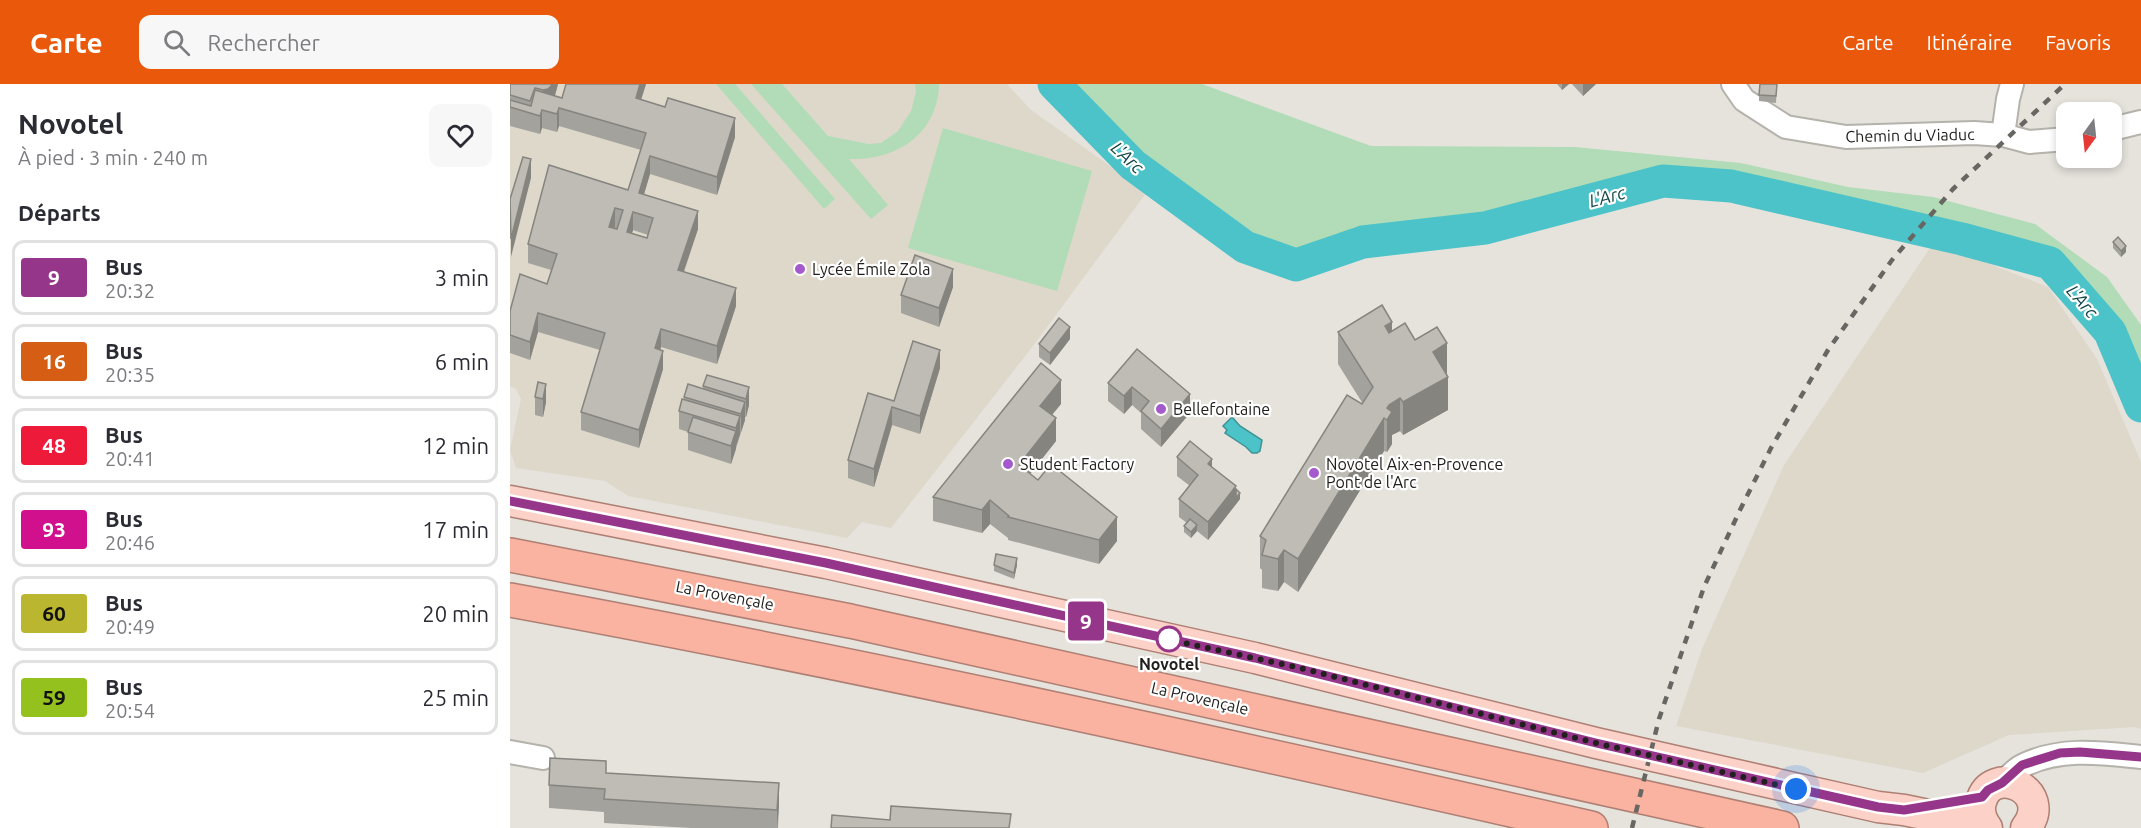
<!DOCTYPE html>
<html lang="fr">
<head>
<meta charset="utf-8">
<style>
  :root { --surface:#fff; --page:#f7f7f7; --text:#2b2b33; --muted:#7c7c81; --line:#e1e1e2; --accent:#ea580c }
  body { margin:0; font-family:Ubuntu,sans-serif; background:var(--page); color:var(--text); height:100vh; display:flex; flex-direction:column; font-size:22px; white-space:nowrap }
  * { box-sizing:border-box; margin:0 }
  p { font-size:20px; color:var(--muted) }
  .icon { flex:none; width:33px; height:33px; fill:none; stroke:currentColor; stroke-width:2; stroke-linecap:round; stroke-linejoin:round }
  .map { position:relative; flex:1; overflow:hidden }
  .panel { display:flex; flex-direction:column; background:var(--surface); width:510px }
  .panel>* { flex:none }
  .badge { padding:0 12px; border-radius:4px; font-size:21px; line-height:39px }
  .needle { width:39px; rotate:195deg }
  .buttons { position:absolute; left:1546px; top:18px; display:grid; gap:12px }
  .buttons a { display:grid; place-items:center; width:66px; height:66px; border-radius:12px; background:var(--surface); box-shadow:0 3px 9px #0003; font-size:30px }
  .you { position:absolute; width:30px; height:30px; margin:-15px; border:4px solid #fff; border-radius:50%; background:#1a73e8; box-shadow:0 0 0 9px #1a73e833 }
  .map>.badge { position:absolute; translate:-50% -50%; box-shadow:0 0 0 3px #fff }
  h2 { padding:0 18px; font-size:22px; line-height:54px }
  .round { display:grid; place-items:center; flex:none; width:63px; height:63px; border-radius:12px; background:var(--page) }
  .summary { display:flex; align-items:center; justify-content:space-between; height:102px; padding:0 18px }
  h1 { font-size:28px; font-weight:700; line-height:45px }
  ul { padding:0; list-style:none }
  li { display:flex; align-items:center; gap:18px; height:75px; margin:0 12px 9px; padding:0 6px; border:3px solid var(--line); border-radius:12px }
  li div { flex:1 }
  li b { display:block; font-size:22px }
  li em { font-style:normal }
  li .badge { min-width:66px; font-weight:700; text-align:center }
  header { display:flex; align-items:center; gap:36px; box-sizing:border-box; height:84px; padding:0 30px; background:var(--accent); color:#fff }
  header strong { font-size:28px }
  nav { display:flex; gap:33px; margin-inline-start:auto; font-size:21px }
  .search { width:420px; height:54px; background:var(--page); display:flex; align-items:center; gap:15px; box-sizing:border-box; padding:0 21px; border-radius:12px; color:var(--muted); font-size:22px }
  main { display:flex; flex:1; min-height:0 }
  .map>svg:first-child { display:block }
  .built { fill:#ded8cb }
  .green { fill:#b1dcb7 }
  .water { fill:#4cc3c8; stroke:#3f9295; stroke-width:1.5 }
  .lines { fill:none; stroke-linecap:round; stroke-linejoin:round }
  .river { stroke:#4cc3c8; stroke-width:33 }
  .minor-casing { stroke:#b5b2ac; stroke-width:26 }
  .major-casing { stroke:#ae7f73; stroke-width:33 }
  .highway-casing { stroke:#ae7f73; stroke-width:36 }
  .minor { stroke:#fff; stroke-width:22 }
  .major { stroke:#fcd1c7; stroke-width:30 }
  .highway { stroke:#fab2a1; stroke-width:33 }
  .rail { stroke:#676662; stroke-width:4.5; stroke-dasharray:8 8; stroke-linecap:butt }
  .wall { fill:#a4a29d; fill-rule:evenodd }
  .shaded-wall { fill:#86847f }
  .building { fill:#bfbcb6; stroke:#86847f; stroke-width:1.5; fill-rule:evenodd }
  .line-casing { stroke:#fff; stroke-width:14 }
  .line { stroke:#96368b; stroke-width:9 }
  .walk { stroke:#21201e; stroke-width:6; stroke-dasharray:0 10.8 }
  .poi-dot { fill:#a459cc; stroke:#fff; stroke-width:2 }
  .stop-dot { fill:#fff; stroke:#96368b; stroke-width:3 }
  .labels { text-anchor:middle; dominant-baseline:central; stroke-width:4.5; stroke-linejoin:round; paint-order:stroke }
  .street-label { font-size:16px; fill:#21201e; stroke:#fff }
  .poi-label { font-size:16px; fill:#21201e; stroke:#fff; text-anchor:start }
  .stop-label { font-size:16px; font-weight:bold; fill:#21201e; stroke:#fff }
  .water-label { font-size:18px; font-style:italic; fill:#104648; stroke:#fff }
</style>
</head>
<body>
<header>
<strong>Carte</strong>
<div class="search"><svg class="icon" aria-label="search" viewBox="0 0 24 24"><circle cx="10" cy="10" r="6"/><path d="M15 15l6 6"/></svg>Rechercher</div>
<nav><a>Carte</a><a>Itinéraire</a><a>Favoris</a></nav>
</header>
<main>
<section class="panel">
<div class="summary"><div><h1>Novotel</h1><p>À pied · 3 min · 240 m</p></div><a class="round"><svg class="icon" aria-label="heart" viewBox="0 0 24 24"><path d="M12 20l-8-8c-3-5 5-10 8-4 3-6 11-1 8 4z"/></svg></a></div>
<h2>Départs</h2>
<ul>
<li><span class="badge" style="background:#96368b;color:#fff">9</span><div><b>Bus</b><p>20:32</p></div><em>3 min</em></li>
<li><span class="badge" style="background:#d65d14;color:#fff">16</span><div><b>Bus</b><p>20:35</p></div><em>6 min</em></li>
<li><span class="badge" style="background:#ed1a3a;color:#fff">48</span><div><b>Bus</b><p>20:41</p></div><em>12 min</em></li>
<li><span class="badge" style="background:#d0108c;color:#fff">93</span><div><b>Bus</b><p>20:46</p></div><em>17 min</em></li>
<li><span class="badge" style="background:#bab62f;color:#111">60</span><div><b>Bus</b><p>20:49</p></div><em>20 min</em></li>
<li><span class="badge" style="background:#95c11f;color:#111">59</span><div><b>Bus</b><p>20:54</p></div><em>25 min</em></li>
</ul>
</section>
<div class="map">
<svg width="1631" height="744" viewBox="0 0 1631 744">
  <rect width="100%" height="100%" fill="#e6e3dd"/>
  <g class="built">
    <polygon points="0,0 497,0 521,26 637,108 523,262 381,444 352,438 337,454 118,412 95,397 6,384 0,366 11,315 6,305 0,302"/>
    <polygon points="1424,158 1538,203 1587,275 1631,378 1631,645 1625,643 1499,651 1413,689 1166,642 1192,565 1274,381"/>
  </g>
  <g class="green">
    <polygon points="206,0 225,0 325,115 314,125"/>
    <path d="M 241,0 L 272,0 L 318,52 L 359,60 L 371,59 L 388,47 L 401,27 L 406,8 L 405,0 L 429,0 C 428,50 386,77 339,75 L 378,121 L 361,135 Z"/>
    <polygon points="544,0 692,0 861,62 1065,63 1231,79 1338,103 1423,113 1525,140 1597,193 1631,241 1631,322 1600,248 1539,178 1452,155 1221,102 1153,97 975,144 853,158 786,181 735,163 623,81"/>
    <polygon points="433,44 582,87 547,207 398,164"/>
  </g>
  <polygon class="water" points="722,333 730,342 752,356 750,367 747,369 742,369 736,363 715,349 717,346 713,342"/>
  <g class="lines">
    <polyline class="river" points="544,0 623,81 735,163 786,181 853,158 975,144 1153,97 1221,102 1452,155 1540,179 1600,248 1631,322"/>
    <g class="minor-casing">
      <g id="minor">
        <polyline points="1223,0 1234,16 1276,43 1336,53 1464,49 1493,51 1519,58 1557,55"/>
        <polyline points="1602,45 1631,38"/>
        <polyline points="1493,51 1498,15 1502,0"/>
        <polyline points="0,668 33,674"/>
        <path d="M 1492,699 C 1499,693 1506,684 1514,681 C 1552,663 1591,669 1631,673"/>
      </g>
    </g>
    <g class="major-casing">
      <g id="major">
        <polyline points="0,417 316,479 745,574 1086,659 1368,723 1394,726 1476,743"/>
        <path d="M 1477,744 C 1471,736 1468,728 1471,718 C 1481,678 1545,706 1516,744"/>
      </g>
    </g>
    <g class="highway-casing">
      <g id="highway">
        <polyline points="0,471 340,537 1272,744"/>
        <path d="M 0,516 C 362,582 722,663 1081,744"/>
      </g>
    </g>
    <use href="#minor" class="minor"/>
    <use href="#major" class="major"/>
    <use href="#highway" class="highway"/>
    <polyline class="rail" points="1122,744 1149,635 1194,503 1230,426 1261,364 1318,266 1382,176 1443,105 1555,0"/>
  </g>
  <g class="wall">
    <path d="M 0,0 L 48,0 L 45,12 L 52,14 L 56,0 L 136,0 L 131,15 L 225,53 L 207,111 L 140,90 L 134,110 L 188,145 L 174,188 L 226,222 L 207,280 L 151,263 L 150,266 L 153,285 L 129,364 L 71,346 L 71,328 L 90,266 L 28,248 L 20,276 L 0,269 L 0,227 L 37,200 L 41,186 L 18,179 L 18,160 L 118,106 L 131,66 L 49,42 L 47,48 L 32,44 L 30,50 L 0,42 ZM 123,146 L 138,151 L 137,154 L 122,149 Z"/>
    <polygon points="1047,0 1059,0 1052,6"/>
    <polygon points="1062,0 1086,0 1073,12"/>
    <polygon points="1267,0 1266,19 1249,17 1249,11"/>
    <polygon points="1603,158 1616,168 1611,173 1603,164"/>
    <polygon points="443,203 429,243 391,229 391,211"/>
    <polygon points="882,247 905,256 937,292 938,326 893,351 890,347 882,351 882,360 877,368 874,367 788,508 774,498 768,507 752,504 752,486 750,484 750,452 853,320 828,280 828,248"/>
    <polygon points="560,255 540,281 529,273 529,260"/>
    <polygon points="627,265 680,329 651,363 631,345 631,329 622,321 614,330 598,317 598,299"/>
    <polygon points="430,284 410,350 382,341 364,403 338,394 338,376 384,317"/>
    <polygon points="28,298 36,318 33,333 25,331 25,313"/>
    <polygon points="193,302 239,303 239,321 236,333 235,333 235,336 221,380 178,366 178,348 169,345 169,327 174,316 174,313 193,305"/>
    <polygon points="551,320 542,331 546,357 520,390 607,457 589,480 498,456 498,454 480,440 472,449 423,437 423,413"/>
    <polygon points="667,373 702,384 726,405 730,415 698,456 687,447 681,454 674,448 674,442 677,439 669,433 669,415 680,402 667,392"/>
    <polygon points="484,481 507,481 504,495 484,487"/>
    <polygon points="96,689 269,722 268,744 181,744 94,739 94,728 39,724 39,701"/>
  </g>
  <g class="shaded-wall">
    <polygon points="43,0 48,0 43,18 33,24 33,6"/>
    <polygon points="130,0 136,0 126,32 126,14"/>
    <polygon points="1052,0 1059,0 1052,6"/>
    <polygon points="1073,0 1086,0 1073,12"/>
    <polygon points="49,24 49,42 47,48 47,30"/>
    <polygon points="32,26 32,44 30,50 30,32"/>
    <polygon points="225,34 225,53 207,111 207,93"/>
    <polygon points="140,72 140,90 129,127 129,109"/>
    <polygon points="21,75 21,94 1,173 1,155"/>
    <polygon points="105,124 105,142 99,161 99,143"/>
    <polygon points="188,127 188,145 168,204 168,186"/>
    <polygon points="123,128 123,146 117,166 117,148"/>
    <polygon points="1616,162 1616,168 1611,173 1611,167"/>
    <polygon points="443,185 443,203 429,243 429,224"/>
    <polygon points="226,204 226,222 207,280 207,262"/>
    <polygon points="28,229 28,248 20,276 20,258"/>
    <polygon points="882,238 882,271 875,242"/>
    <polygon points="560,243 560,255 540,281 540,269"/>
    <polygon points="151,245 151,263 145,283 145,264"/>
    <polygon points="937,259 937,292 923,268"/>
    <polygon points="430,266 430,284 410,350 410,332"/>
    <polygon points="153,267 153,285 129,364 129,346"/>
    <polygon points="938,293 938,326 893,351 893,318"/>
    <polygon points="551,296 551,320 530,345 530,322"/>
    <polygon points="36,300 36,318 33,333 33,315"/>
    <polygon points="239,303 239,321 236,333 236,315"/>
    <polygon points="622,303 622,321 614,330 614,312"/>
    <polygon points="680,310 680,329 651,363 651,345"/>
    <polygon points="890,314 890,347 882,351 882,360 877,368 877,324 879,321"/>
    <polygon points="235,318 235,336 231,348 231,330"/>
    <polygon points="382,323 382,341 364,403 364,385"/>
    <polygon points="230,332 230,350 226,362 226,344"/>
    <polygon points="546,334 546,357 509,404 509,381"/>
    <polygon points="874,334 874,367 788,508 788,475"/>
    <polygon points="226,347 226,365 221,380 221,362"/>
    <polygon points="702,375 702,393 698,380"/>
    <polygon points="726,402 726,414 730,409 730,415 698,456 698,438"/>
    <polygon points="480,416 480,440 472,449 472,426"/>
    <polygon points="607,433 607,457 589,480 589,456"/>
    <polygon points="687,441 687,447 681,454 681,448"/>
    <polygon points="774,466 774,498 768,507 768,475"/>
    <polygon points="507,474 507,481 504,495 504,489"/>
    <polygon points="269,699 269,722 267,744 267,726"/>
  </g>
  <g class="building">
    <polygon points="0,0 43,0 38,5 33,6 25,4 20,17 0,11"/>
    <path d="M 56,0 L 130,0 L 126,14 L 155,23 L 158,14 L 225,34 L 207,93 L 140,72 L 129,109 L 188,127 L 168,186 L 226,204 L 207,262 L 151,245 L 145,264 L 153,267 L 129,346 L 71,328 L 95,249 L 28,229 L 20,258 L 0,251 L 0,227 L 10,190 L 37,200 L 47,170 L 18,160 L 39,81 L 118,106 L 136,49 L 49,24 L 47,30 L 32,26 L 30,32 L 0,23 L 0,16 L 21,22 L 25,6 L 52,14 ZM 105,124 L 113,126 L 107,145 L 99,143 ZM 123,128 L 143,134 L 137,154 L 117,148 Z"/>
    <polygon points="1250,0 1267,0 1266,12 1249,11"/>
    <polygon points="13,73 21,75 1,155 0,115"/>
    <polygon points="1608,153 1616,162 1611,167 1603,158"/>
    <polygon points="405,171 443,185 429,224 391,211"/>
    <polygon points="872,221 882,238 875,242 879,249 895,239 905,256 927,243 937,259 923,268 938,293 893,318 890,314 879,321 877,324 882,328 877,336 874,334 788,475 774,466 768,475 752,471 756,456 750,452 837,311 852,320 863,303 828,248"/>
    <polygon points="549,234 560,243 540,269 529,260"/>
    <polygon points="403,257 430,266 410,332 382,323 364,385 338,376 358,309 384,317"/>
    <polygon points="627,265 680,310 651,345 631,327 639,317 622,303 614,312 598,299"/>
    <polygon points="531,279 551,296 530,322 546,334 509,381 528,396 541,380 607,433 589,456 498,433 499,432 480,416 472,426 423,413"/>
    <polygon points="197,291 239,303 236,315 193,302"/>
    <polygon points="28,298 36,300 33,315 25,313"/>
    <polygon points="178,300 235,318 231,330 174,313"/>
    <polygon points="172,315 230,332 226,344 169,327"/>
    <polygon points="183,333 226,347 221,362 178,348"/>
    <polygon points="680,357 702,375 698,380 726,402 698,438 669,415 688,391 667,373"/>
    <polygon points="726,405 730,409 726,414"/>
    <polygon points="680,435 687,441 681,448 674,442"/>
    <polygon points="486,470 507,474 504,489 484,481"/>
    <polygon points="40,674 96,677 96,689 269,699 267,726 94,715 95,705 39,701"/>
    <polygon points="381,722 501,730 499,744 321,744 322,731 380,736"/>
  </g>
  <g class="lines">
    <g class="line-casing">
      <polyline id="line" points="0,417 316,479 745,574 1086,659 1368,723 1394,726 1472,713 1478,706 1492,699 1512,681 1550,669 1570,668 1631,673"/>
    </g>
    <use href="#line" class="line"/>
    <polyline class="walk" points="659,555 652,554 790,584 1086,659 1286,705"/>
  </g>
  <g class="poi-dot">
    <circle cx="290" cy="185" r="6"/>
    <circle cx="651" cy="325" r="6"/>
    <circle cx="498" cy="380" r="6"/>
    <circle cx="804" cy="389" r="6"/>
  </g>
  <circle class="stop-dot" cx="659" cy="555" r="12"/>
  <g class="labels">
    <g class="street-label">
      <text transform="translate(1400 51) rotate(-1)">Chemin du Viaduc</text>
      <text transform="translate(215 511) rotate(11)">La Provençale</text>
      <text transform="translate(690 614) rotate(13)">La Provençale</text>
    </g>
    <g class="poi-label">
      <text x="302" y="185">Lycée Émile Zola</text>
      <text x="663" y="325">Bellefontaine</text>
      <text x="510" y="380">Student Factory</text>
      <text x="816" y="380">Novotel Aix-en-Provence<tspan x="816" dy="18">Pont de l'Arc</tspan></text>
    </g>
    <g class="stop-label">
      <text x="659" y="580">Novotel</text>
    </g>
    <g class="water-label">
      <text transform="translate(618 73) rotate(43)">L'Arc</text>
      <text transform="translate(1097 112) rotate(-15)">L'Arc</text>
      <text transform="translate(1573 217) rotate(49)">L'Arc</text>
    </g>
  </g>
</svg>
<div class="buttons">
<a><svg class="needle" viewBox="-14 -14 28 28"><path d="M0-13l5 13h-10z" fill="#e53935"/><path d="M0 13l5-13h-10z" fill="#7c7c81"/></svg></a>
</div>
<div class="you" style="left:1286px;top:705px"></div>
<b class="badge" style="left:576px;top:537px;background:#96368b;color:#fff">9</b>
</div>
</main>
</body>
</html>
